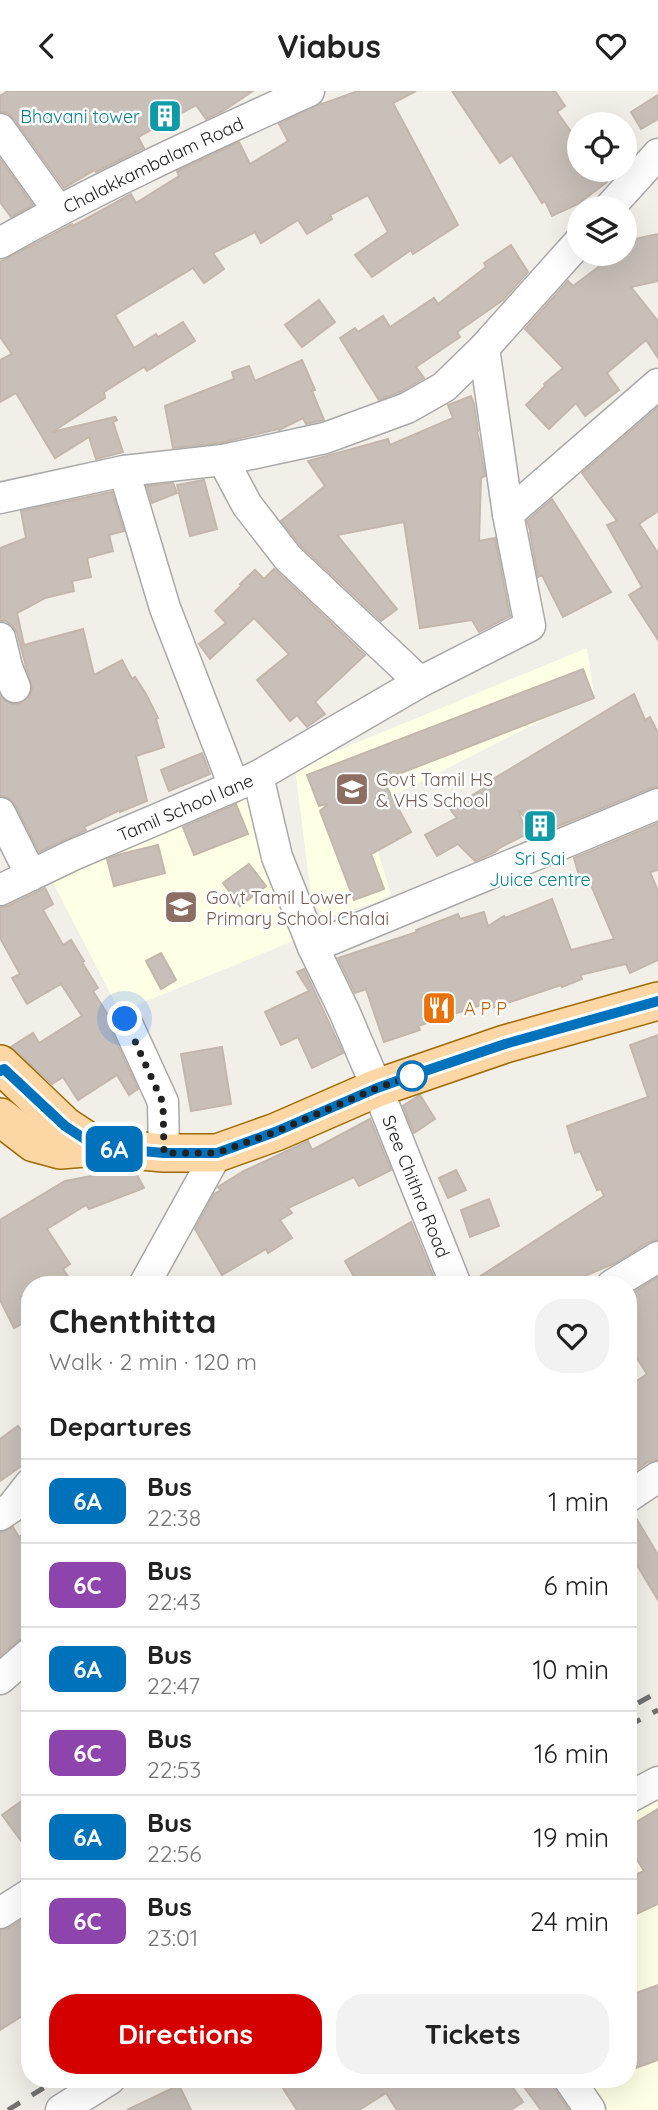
<!DOCTYPE html>
<html lang="en">
<head>
<meta charset="utf-8">
<style>
  :root { --surface:#fff; --page:#f2f2f2; --text:#222; --muted:#767676; --line:#e0e0e0; --accent:#d40000 }
  body { margin:0; font-family:Quicksand,sans-serif; background:var(--page); color:var(--text); height:100vh; display:flex; flex-direction:column; font-size:26px; white-space:nowrap }
  * { box-sizing:border-box; margin:0 }
  p { font-size:23px; color:var(--muted) }
  .icon { flex:none; width:38px; height:38px; fill:none; stroke:currentColor; stroke-width:2; stroke-linecap:round; stroke-linejoin:round }
  .map { position:relative; flex:1; overflow:hidden }
  .drawer { position:absolute; left:21px; top:1185px; width:616px; height:812px; display:flex; flex-direction:column; background:var(--surface); border-radius:28px; box-shadow:0 7px 28px #0002 }
  .drawer>* { flex:none }
  .badge { padding:0 14px; border-radius:10px; font-size:24px; line-height:46px }
  .buttons { position:absolute; left:567px; top:21px; display:grid; gap:14px }
  .buttons a { display:grid; place-items:center; width:70px; height:70px; border-radius:50%; background:var(--surface); box-shadow:0 7px 28px #0002; font-size:35px }
  .you { position:absolute; width:35px; height:35px; margin:-18px; border:5px solid #fff; border-radius:50%; background:#1a73e8; box-shadow:0 0 0 10px #1a73e833 }
  .map>.badge { position:absolute; translate:-50% -50%; box-shadow:0 0 0 4px #fff }
  h2 { padding:0 28px; font-size:26px; line-height:63px }
  .round { display:grid; place-items:center; flex:none; width:74px; height:74px; border-radius:28px; background:var(--page) }
  .headline { display:flex; align-items:center; justify-content:space-between; height:119px; padding:0 28px }
  h1 { font-size:33px; font-weight:700; line-height:52px }
  .action { display:flex; gap:14px; margin-top:auto; padding:14px 28px }
  .action a { flex:1; height:80px; border-radius:28px; background:var(--accent); color:#fff; font-size:28px; font-weight:700; line-height:80px; text-align:center }
  .action a+a { background:var(--page); color:var(--text) }
  ul { padding:0; list-style:none }
  li { display:flex; align-items:center; gap:21px; height:84px; padding:0 28px; border-top:2px solid var(--line) }
  li div { flex:1 }
  li b { display:block; font-size:26px }
  li em { font-style:normal }
  li .badge { min-width:77px; font-weight:700; text-align:center }
  header { display:flex; justify-content:space-between; align-items:center; height:91px; padding:0 28px; background:var(--surface); font-size:32px; font-weight:700 }
  .map>svg:first-child { display:block }
  .education { fill:#ffffe5 }
  .building { fill:#c7bfb8; stroke:#c4b6ab; stroke-width:2 }
  .lines { fill:none; stroke-linecap:round; stroke-linejoin:round }
  .minor-casing { stroke:#a9a9a9; stroke-width:33 }
  .major-casing { stroke:#a06b00; stroke-width:40 }
  .minor { stroke:#fff; stroke-width:30 }
  .major { stroke:#fcd6a4; stroke-width:37 }
  .rail { stroke:#707070; stroke-width:5; stroke-dasharray:14 14; stroke-linecap:butt }
  .line-casing { stroke:#fff; stroke-width:16 }
  .line { stroke:#0072bc; stroke-width:10 }
  .walk { stroke:#222; stroke-width:7; stroke-dasharray:0 12.6 }
  .stop-dot { fill:#fff; stroke:#0072bc; stroke-width:3.5 }
  .labels { text-anchor:middle; dominant-baseline:central; stroke-width:5; stroke-linejoin:round; paint-order:stroke }
  .culture-label { font-size:18px; fill:#0d838f; stroke:#fff; text-anchor:end }
  .street-label { font-size:18px; fill:#222; stroke:#fff }
  .education-label { font-size:18px; fill:#785e54; stroke:#fff; text-anchor:start }
  .food-label { font-size:18px; fill:#c56008; stroke:#fff; text-anchor:start }
</style>
</head>
<body>
<header><svg class="icon" aria-label="back" viewBox="0 0 24 24"><path d="M15 5l-7 7 7 7"/></svg>Viabus<svg class="icon" aria-label="heart" viewBox="0 0 24 24"><path d="M12 20l-8-8c-3-5 5-10 8-4 3-6 11-1 8 4z"/></svg></header>
<div class="map">
<svg width="658" height="2019" viewBox="0 0 658 2019">
  <rect width="100%" height="100%" fill="#f2efe9"/>
  <g class="education">
    <polygon points="587,557 594,603 365,719 391,803 377,811 329,826 312,813 295,677"/>
    <polygon points="257,699 305,845 120,921 51,788"/>
    <polygon points="658,1687 658,2019 600,2019 578,1988 628,1988 628,1703"/>
  </g>
  <g class="building">
    <polygon points="8,0 253,0 223,20 206,28 196,14 138,46 144,57 96,81 95,79 64,97 14,28 8,22 0,21 0,5"/>
    <polygon points="358,0 416,0 393,12 458,134 413,163 411,159 372,186 355,164 388,141 368,104 330,124 332,128 307,143 298,129 261,152 255,141 213,162 224,178 204,192 193,177 115,224 134,257 156,243 158,246 183,231 195,250 147,280 144,276 104,301 105,307 52,341 115,326 117,329 113,331 123,361 96,368 89,346 55,367 16,302 0,311 0,269 12,263 0,246 0,171 72,133 73,135 131,103 136,112 179,85 177,80 239,51 250,73 288,50 279,33 321,12 322,13"/>
    <polygon points="452,0 555,0 565,15 557,21 579,52 579,79 598,79 607,91 578,113 552,125 545,110 542,112 512,64 500,72"/>
    <polygon points="658,4 658,28 641,38 631,21"/>
    <polygon points="0,68 33,114 11,126 0,111"/>
    <polygon points="658,143 658,190 631,196 658,230 658,267 646,249 607,282 619,299 585,325 576,312 549,338 526,314 545,295 544,293 563,277 525,238 568,190 573,195 616,163 625,163 625,150"/>
    <polygon points="511,154 528,181 503,209 457,241 460,246 416,276 424,287 400,301 379,309 340,247 355,237 358,241 383,225 390,236 434,207 438,213 486,176 484,172"/>
    <polygon points="319,209 335,231 302,256 285,234"/>
    <polygon points="302,269 315,299 312,300 324,329 306,333 303,327 279,339 278,338 220,352 173,357 165,315 234,288 232,281 249,275 255,290"/>
    <polygon points="471,305 474,313 478,340 477,341 479,348 485,385 481,387 479,450 495,447 510,525 479,541 472,529 420,537 404,431 337,444 397,518 381,530 301,455 281,430 325,395 308,370 388,348 390,354 453,327 448,314"/>
    <polygon points="658,316 658,420 639,433 658,462 658,549 629,504 642,496 607,434 617,430 582,382"/>
    <polygon points="204,389 217,438 190,445 177,394"/>
    <polygon points="173,392 177,402 152,412 147,395"/>
    <polygon points="112,401 124,440 109,444 113,460 87,467 91,486 72,490 74,500 45,507 17,522 24,554 83,538 94,584 122,569 132,588 135,586 146,603 158,627 156,628 164,656 136,665 147,710 120,721 120,719 84,736 86,739 39,761 15,714 9,707 0,705 0,604 5,610 12,613 21,612 29,606 32,598 17,542 12,535 6,530 0,530 0,457 26,447 21,420"/>
    <polygon points="552,408 611,501 563,526 542,484 538,486 530,442 531,442 527,430"/>
    <polygon points="274,478 365,564 315,611 325,623 307,636 297,624 290,630 257,589 289,563 254,527 210,568 199,553 226,532 215,520 242,494 240,493 255,479 264,488"/>
    <polygon points="583,578 594,607 383,689 411,741 371,763 384,798 354,809 320,720 327,714 326,713 319,715 307,684"/>
    <polygon points="634,603 645,629 650,626 658,642 658,696 651,697 541,742 518,719 527,743 501,756 495,761 475,770 458,753 437,765 425,744 457,727 450,718 492,692 490,690"/>
    <polygon points="202,662 210,683 169,700 161,679"/>
    <polygon points="236,713 248,743 194,764 183,736"/>
    <polygon points="658,732 658,779 650,781 658,800 658,869 630,882 626,873 580,884 582,888 562,896 561,894 489,918 487,912 418,935 420,939 384,951 366,898 355,902 338,867 417,841 416,839 458,823 460,828 484,821 488,835 504,825 505,827 552,808 571,859 614,848 591,794 578,781 574,767"/>
    <polygon points="158,754 165,782 114,795 107,768 121,763"/>
    <polygon points="249,773 266,795 240,815 223,792"/>
    <polygon points="45,797 53,813 43,819 63,854 71,849 84,870 82,871 98,897 93,900 108,924 109,935 138,998 129,1004 117,984 78,1009 63,986 52,993 11,956 33,942 39,952 82,925 61,893 27,913 12,887 20,883 0,847 0,816 8,815"/>
    <polygon points="161,862 176,889 161,898 146,870"/>
    <polygon points="304,878 343,962 312,977 298,946 281,954 265,921 309,900 297,881"/>
    <polygon points="658,944 658,1149 649,1151 615,1172 564,1194 473,1194 473,1190 604,1105 601,1098 597,1099 580,1060 575,1062 567,1035 648,1006 630,954"/>
    <polygon points="222,956 231,1013 191,1020 181,963"/>
    <polygon points="420,1004 435,1028 414,1042 403,1015"/>
    <polygon points="370,1028 391,1079 359,1095 354,1086 288,1117 292,1122 280,1129 292,1147 268,1162 266,1158 222,1184 195,1138 214,1103 221,1099 218,1096 244,1080 308,1050 312,1059"/>
    <polygon points="123,1079 135,1080 144,1097 89,1118 86,1114 47,1138 70,1173 63,1178 74,1194 30,1194 30,1200 20,1206 30,1229 14,1237 0,1209 0,1129 65,1090"/>
    <polygon points="456,1079 466,1099 448,1107 439,1087"/>
    <polygon points="489,1108 499,1135 470,1146 461,1119"/>
    <polygon points="411,1131 437,1194 359,1194 345,1170"/>
    <polygon points="658,1186 658,1369 648,1371 628,1385 628,1296 647,1283 628,1253 628,1205"/>
    <polygon points="18,1335 30,1351 30,1369 0,1390 0,1348"/>
    <polygon points="633,1422 658,1464 658,1509 628,1459 628,1423"/>
    <polygon points="13,1436 19,1446 30,1438 30,1545 19,1549 0,1565 0,1441"/>
    <polygon points="30,1704 30,1762 2,1724"/>
    <polygon points="658,1718 658,1813 628,1827 628,1787 644,1780 628,1754 628,1736"/>
    <polygon points="30,1824 30,1920 0,1939 0,1839 9,1837"/>
    <polygon points="658,1894 658,1969 636,1977 628,1971 628,1905"/>
    <polygon points="277,1988 507,1988 523,2011 511,2019 397,2019 386,2002 359,2019 297,2019"/>
    <polygon points="518,1988 552,1988 555,1998 569,2019 541,2019"/>
    <polygon points="179,1994 191,2019 127,2019"/>
  </g>
  <g class="lines">
    <g class="minor-casing">
      <g id="minor">
        <polyline points="0,38 58,119"/>
        <polyline points="609,117 658,63"/>
        <path id="s1" d="M 0,152 C 100,95 204,48 309,0"/>
        <polyline points="223,369 247,414 288,467 420,591"/>
        <polyline points="124,380 165,517 234,695"/>
        <polyline points="0,407 124,380 223,369 325,347 407,317 444,296 484,257 579,151"/>
        <polyline points="508,423 658,293"/>
        <polyline points="0,547 7,576 15,596"/>
        <polyline points="258,685 420,591 530,535 508,423 484,257"/>
        <polyline points="0,722 31,784"/>
        <path id="s2" d="M 0,799 L 73,764 L 258,685 L 277,766 L 313,856 L 344,920 L 377,997 L 456,1194"/>
        <polyline points="313,856 658,713"/>
        <polyline points="125,928 163,1011 164,1062"/>
        <polyline points="144,1194 217,1062"/>
        <polyline points="612,1194 658,1166"/>
        <polyline points="628,1406 658,1386"/>
        <polyline points="0,1424 12,1416 30,1393"/>
        <polyline points="0,1588 30,1562"/>
        <polyline points="628,1707 658,1691"/>
        <polyline points="0,1822 30,1803"/>
        <polyline points="569,1988 590,2019"/>
        <polyline points="61,2019 110,1988"/>
      </g>
    </g>
    <g class="major-casing">
      <g id="major">
        <polyline points="0,973 65,1035 97,1056"/>
        <polyline points="0,1026 34,1052 60,1059 97,1056 164,1062 217,1062 276,1041 377,997 505,953 658,910"/>
      </g>
    </g>
    <use href="#minor" class="minor"/>
    <use href="#major" class="major"/>
    <g class="rail">
      <polyline points="638,1612 658,1601"/>
      <polyline points="628,1635 658,1619"/>
      <polyline points="8,2019 58,1988"/>
    </g>
  </g>
  <g class="lines">
    <g class="line-casing">
      <polyline id="line" points="0,980 4,978 65,1035 97,1056 164,1062 217,1062 275,1041 377,997 428,979 505,953 658,910"/>
    </g>
    <use href="#line" class="line"/>
    <polyline class="walk" points="125,928 163,1012 164,1062 217,1062 275,1041 377,997 412,985"/>
  </g>
  <defs>
    <g id="building-square" transform="scale(1.75)"><rect x="-9" y="-9" width="18" height="18" rx="4" fill="#0f9aa8" stroke="#fff"/><path d="M-4-6H4V6H1V3H-1V6H-4ZM-2.5-4.3h1.7v1.8h-1.7ZM.8-4.3h1.7v1.8H.8ZM-2.5-1h1.7V.8h-1.7ZM.8-1h1.7V.8H.8Z" fill="#fff"/></g>
    <g id="school-square" transform="scale(1.75)"><rect x="-9" y="-9" width="18" height="18" rx="4" fill="#8d6e63" stroke="#fff"/><path d="M0-5L7-2L0 1L-7-2ZM-4 1L0 2.5L4 1V4Q0 6-4 4Z" fill="#fff"/></g>
    <g id="restaurant-square" transform="scale(1.75)"><rect x="-9" y="-9" width="18" height="18" rx="4" fill="#e8710a" stroke="#fff"/><path d="M-5-6h1v4h1v-4h1v4h1v-4h1v5L-1.5 .5V6h-2V.5L-5-1ZM5-6V6H3V1.5H1.5Q1.5-4 5-6Z" fill="#fff"/></g>
  </defs>
  <g fill-rule="evenodd">
    <use href="#building-square" x="165" y="25"/>
    <use href="#school-square" x="352" y="698"/>
    <use href="#building-square" x="540" y="735"/>
    <use href="#school-square" x="181" y="816"/>
    <use href="#restaurant-square" x="439" y="917"/>
  </g>
  <circle class="stop-dot" cx="412" cy="985" r="14"/>
  <g class="labels">
    <g class="culture-label">
      <text x="140" y="25">Bhavani tower</text>
      <text x="540" y="767" text-anchor="middle">Sri Sai<tspan x="540" dy="21">Juice centre</tspan></text>
    </g>
    <g class="street-label">
      <text stroke="none"><textPath href="#s1" startOffset="172">Chalakkambalam Road</textPath></text>
      <text stroke="none"><textPath href="#s2" startOffset="203">Tamil School lane</textPath></text>
      <text stroke="none"><textPath href="#s2" startOffset="723">Sree Chithra Road</textPath></text>
    </g>
    <g class="education-label">
      <text x="376" y="688">Govt Tamil HS<tspan x="376" dy="21">&amp; VHS School</tspan></text>
      <text x="206" y="806">Govt Tamil Lower<tspan x="206" dy="21">Primary School Chalai</tspan></text>
    </g>
    <g class="food-label">
      <text x="464" y="917">A P P</text>
    </g>
  </g>
</svg>
<div class="buttons">
<a><svg class="icon" aria-label="locate" viewBox="0 0 24 24"><circle cx="12" cy="12" r="6"/><path d="M12 2v4M12 18v4M2 12h4M18 12h4"/></svg></a>
<a><svg class="icon" aria-label="layers" viewBox="0 0 24 24"><path d="M12 4l9 5-9 5-9-5zM3 14l9 5 9-5"/></svg></a>
</div>
<div class="you" style="left:125px;top:928px"></div>
<b class="badge" style="left:114px;top:1058px;background:#0072bc;color:#fff">6A</b>
<section class="drawer">
<div class="headline"><div><h1>Chenthitta</h1><p>Walk · 2 min · 120 m</p></div><a class="round"><svg class="icon" aria-label="heart" viewBox="0 0 24 24"><path d="M12 20l-8-8c-3-5 5-10 8-4 3-6 11-1 8 4z"/></svg></a></div>
<h2>Departures</h2>
<ul>
<li><span class="badge" style="background:#0072bc;color:#fff">6A</span><div><b>Bus</b><p>22:38</p></div><em>1 min</em></li>
<li><span class="badge" style="background:#8e44ad;color:#fff">6C</span><div><b>Bus</b><p>22:43</p></div><em>6 min</em></li>
<li><span class="badge" style="background:#0072bc;color:#fff">6A</span><div><b>Bus</b><p>22:47</p></div><em>10 min</em></li>
<li><span class="badge" style="background:#8e44ad;color:#fff">6C</span><div><b>Bus</b><p>22:53</p></div><em>16 min</em></li>
<li><span class="badge" style="background:#0072bc;color:#fff">6A</span><div><b>Bus</b><p>22:56</p></div><em>19 min</em></li>
<li><span class="badge" style="background:#8e44ad;color:#fff">6C</span><div><b>Bus</b><p>23:01</p></div><em>24 min</em></li>
</ul>
<div class="action"><a>Directions</a><a>Tickets</a></div>
</section>
</div>
</body>
</html>
